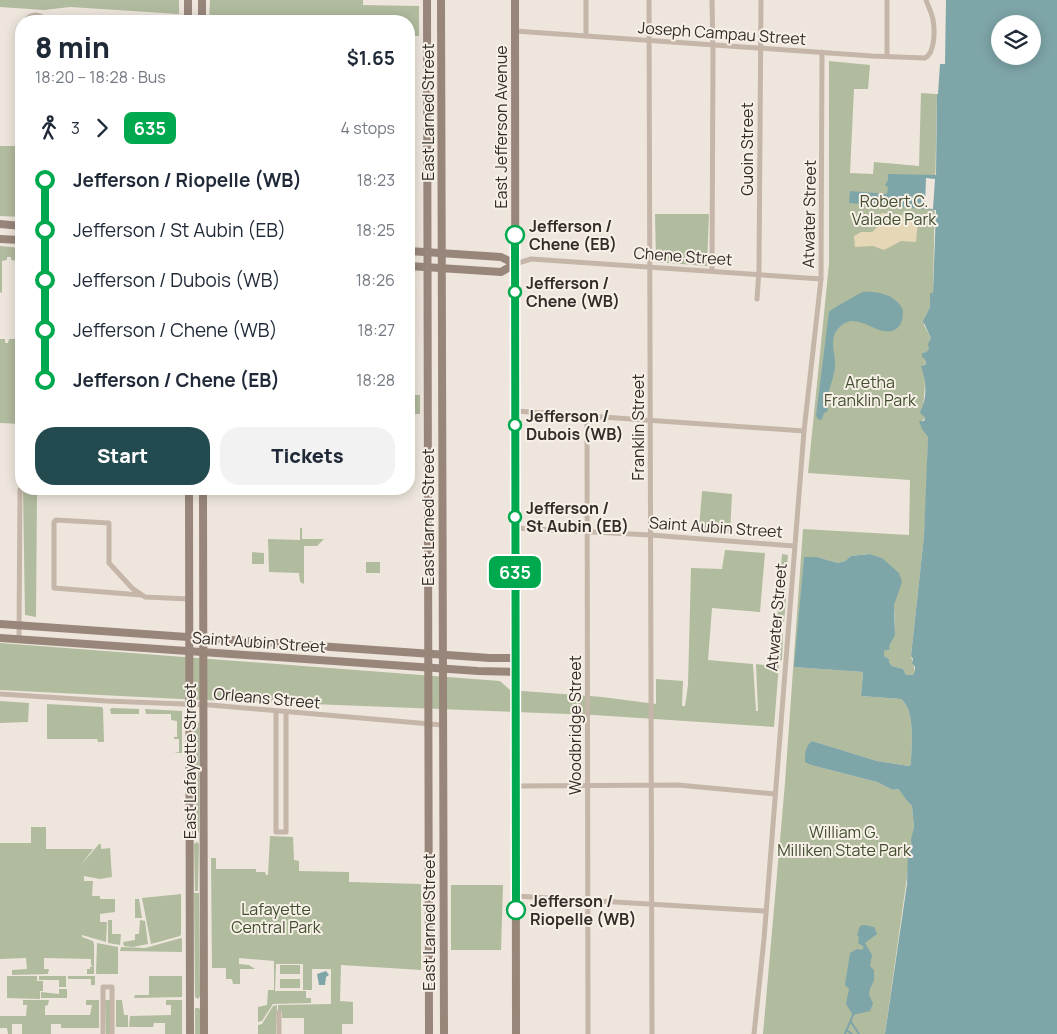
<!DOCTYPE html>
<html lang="en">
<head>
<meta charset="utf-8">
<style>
  :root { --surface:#fff; --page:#f2f2f3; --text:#1f2937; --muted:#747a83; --accent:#234b4f }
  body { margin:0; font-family:Manrope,sans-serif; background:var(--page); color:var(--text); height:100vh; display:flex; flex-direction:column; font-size:19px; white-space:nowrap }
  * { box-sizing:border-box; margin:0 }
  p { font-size:16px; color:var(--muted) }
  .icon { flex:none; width:28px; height:28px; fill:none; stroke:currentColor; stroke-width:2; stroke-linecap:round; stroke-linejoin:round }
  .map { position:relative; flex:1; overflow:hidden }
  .panel { position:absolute; left:15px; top:15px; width:400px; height:480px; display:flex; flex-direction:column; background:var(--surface); border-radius:20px; box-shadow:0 2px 12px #0003 }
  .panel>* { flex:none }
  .badge { padding:0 10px; border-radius:8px; font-size:18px; line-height:32px }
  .controls { position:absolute; left:991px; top:15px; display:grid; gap:10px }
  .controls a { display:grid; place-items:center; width:50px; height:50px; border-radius:50%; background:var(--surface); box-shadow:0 2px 12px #0003; font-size:25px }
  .map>.badge { position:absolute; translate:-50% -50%; box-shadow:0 0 0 2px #fff }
  .legs { display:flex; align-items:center; gap:8px; height:55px; padding:0 20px; font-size:16px }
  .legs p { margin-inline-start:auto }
  .headline { display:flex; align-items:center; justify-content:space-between; height:85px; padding:0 20px }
  h1 { font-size:28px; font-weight:800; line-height:38px }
  .button { display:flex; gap:10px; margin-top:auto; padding:10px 20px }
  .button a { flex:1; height:58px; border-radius:20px; background:var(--accent); color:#fff; font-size:20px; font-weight:800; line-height:58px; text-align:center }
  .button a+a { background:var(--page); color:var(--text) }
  ul { padding:0 20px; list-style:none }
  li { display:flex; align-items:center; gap:18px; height:50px; font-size:19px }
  li i { display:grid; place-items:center; width:8px; height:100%; margin:0 6px; background:currentColor }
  li i::after { content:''; width:12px; height:12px; margin:-6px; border:4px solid; border-radius:50%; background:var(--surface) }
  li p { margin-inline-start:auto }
  li:first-child i { background:linear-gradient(#0000 50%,currentColor 0) }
  li:last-child i { background:linear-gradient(currentColor 50%,#0000 0) }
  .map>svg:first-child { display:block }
  .green { fill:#b1bb9e }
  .sand { fill:#e6d7b6 }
  .water { fill:#7ea5a8; fill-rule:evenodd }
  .pier { fill:#eee6dc }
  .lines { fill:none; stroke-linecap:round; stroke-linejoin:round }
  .stream { stroke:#7ea5a8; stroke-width:2 }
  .street { stroke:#c5b6a9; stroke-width:5 }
  .secondary { stroke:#98867b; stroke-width:8 }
  .line-1-casing { stroke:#fff; stroke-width:11 }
  .line-1 { stroke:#00a94e; stroke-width:8 }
  .stop-1-dot { fill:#fff; stroke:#00a94e; stroke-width:2.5 }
  .labels { text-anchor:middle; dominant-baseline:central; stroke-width:4; stroke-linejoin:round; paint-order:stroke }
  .street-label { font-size:16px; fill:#332c28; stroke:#f7f0e7 }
  .park-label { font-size:16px; fill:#424e2f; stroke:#f7f0e7 }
  .stop-label { font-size:16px; font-weight:bold; fill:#332c28; stroke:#f7f0e7; text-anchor:start }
</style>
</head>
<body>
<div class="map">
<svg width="1057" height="1034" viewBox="0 0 1057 1034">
  <rect width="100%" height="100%" fill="#eee6dc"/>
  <g class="green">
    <polygon points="0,0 179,0 179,14 70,7 44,10 0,7"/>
    <polygon points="210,0 363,0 363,5 419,6 419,36 409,36 409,21 209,21"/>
    <path d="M 829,61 L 870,65 L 868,89 L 854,89 L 850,173 L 873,174 L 874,162 L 919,166 L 921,93 L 937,94 L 933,293 L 930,294 L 930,307 L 925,317 L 924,325 L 931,338 L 929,349 L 926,352 L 922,353 L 926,362 L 922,369 C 929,386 920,403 925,418 L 921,422 L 928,437 L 927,481 L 924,536 L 911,656 L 915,671 L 913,675 L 906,675 L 903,669 L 892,666 L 889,662 L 889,659 L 884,656 L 884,651 C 906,633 889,584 882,558 L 870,554 L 851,556 L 845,561 L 838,563 L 817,557 L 804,557 L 795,667 L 863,672 L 861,696 L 901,699 C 916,710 911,747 911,764 L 909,766 L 877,761 L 812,741 L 807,747 L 811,765 L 877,782 L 893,790 L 898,789 C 904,794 906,801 912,806 L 914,827 L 885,1034 L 763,1034 L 785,783 L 803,529 L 909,535 L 910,480 L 808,473 L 829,264 Z"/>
    <polygon points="0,146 21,146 21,217 0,216"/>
    <polygon points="655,214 709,214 707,266 656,262"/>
    <polygon points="0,246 21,248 21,286 17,286 17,261 11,260 11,257 7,257 7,260 2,261 2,293 0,292"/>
    <polygon points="15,309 21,310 21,424 0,423 0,339 5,339 5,343 8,343 9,339 15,339"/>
    <rect x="409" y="395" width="11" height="19"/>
    <polygon points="23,489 37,489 36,617 25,615"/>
    <polygon points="702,491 732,494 730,533 699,529"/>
    <polygon points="300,528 302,528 302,539 324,539 317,546 304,546 304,584 300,582 299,573 269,572 268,539 300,540"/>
    <polygon points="725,550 765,553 760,612 712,608 708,660 753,664 756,711 758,711 756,664 773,666 775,652 777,652 776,663 779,664 774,727 594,715 181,699 0,690 0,643 500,681 510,690 602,697 656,704 656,679 683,681 682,706 685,706 688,685 691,568 722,569"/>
    <polygon points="252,552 264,553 264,564 252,564"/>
    <polygon points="782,554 788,555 784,598 786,599 784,622 777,620"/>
    <rect x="366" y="562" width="14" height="11"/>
    <polygon points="779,632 783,634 782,660 779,660 779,662 777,662 778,651 775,650 776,634 778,634"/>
    <polygon points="0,701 29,703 28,722 0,723"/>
    <polygon points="47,704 102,707 103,709 104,742 98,742 97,739 47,739"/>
    <polygon points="112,708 139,709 139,714 111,714 110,709"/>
    <polygon points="145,709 182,711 182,753 174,753 179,752 179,739 174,739 174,737 177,737 177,721 171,720 171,714 146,714"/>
    <polygon points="197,721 199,723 199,831 198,833 195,831 194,723"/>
    <polygon points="31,827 46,827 46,849 93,849 80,866 99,844 101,844 101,849 110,848 112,877 100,879 84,876 84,881 93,881 92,896 100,896 100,899 115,899 115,912 100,914 100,922 107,922 106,942 82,935 82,937 93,941 94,944 94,974 87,974 87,969 90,969 90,967 93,966 91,965 91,959 44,958 44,969 49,969 48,974 12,975 12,970 27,969 26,958 0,959 0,843 31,843"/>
    <polygon points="270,836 293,837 294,860 299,861 299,871 349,872 349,882 421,884 421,970 341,965 340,1001 353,1002 353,1024 342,1024 342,1034 304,1034 304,1018 282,1018 282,1012 278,1010 278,1005 331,1004 331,969 312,969 312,990 303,990 303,964 276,964 275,991 306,991 306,998 311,998 311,1003 273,1004 262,1021 258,1022 258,1007 267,1005 268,990 274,990 274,961 239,958 239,964 249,965 255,969 240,969 240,984 233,984 232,979 226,979 226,968 212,968 211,858 216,858 216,869 256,869 256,872 265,872 266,875 268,875"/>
    <polygon points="197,842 199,844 198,891 195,891 194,844"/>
    <polygon points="451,885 503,885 501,950 451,950"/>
    <polygon points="194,893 199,893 200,996 198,999 195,997"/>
    <polygon points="181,894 181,934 180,936 151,944 142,898"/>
    <polygon points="135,899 139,899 142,918 135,918"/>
    <polygon points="108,920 112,920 112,934 121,934 120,945 108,943"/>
    <polygon points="140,920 145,921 148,944 133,947 124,946 123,942 135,940 135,934 139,934"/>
    <polygon points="181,938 182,939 182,952 120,951 121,947 145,948"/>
    <polygon points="97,943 118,947 118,974 96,974"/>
    <rect x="280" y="965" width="20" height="9"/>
    <polygon points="7,976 37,976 37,981 43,981 43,991 40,991 40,999 7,998"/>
    <polygon points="39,976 66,976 66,987 59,987 59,980 39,980"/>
    <polygon points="68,976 95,976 95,985 91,985 91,979 68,979"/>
    <polygon points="149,976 182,976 182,997 134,998 135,995 149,995"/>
    <rect x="280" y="979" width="20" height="9"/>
    <polygon points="59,989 67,989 67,998 41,998 41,992 59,994"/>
    <polygon points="23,1000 49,1000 48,1005 45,1006 45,1015 90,1015 92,1005 86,1005 86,1000 99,1000 99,1028 61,1028 61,1024 51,1024 51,1034 22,1034 22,1024 12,1024 12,1034 8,1034 7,1028 0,1028 0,1016 26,1016 27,1005 23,1005"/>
    <polygon points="105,1000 110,1000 110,1034 106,1034"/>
    <polygon points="116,1000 122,1000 124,1015 128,1015 128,1027 116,1027"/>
    <polygon points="166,1000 182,1000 182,1034 165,1034 165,1023 154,1023 153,1027 129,1027 130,1016 171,1015 171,1005 166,1005"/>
    <polygon points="277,1005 276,1034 258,1034 258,1025 262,1024 273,1006"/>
    <polygon points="195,1008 199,1008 200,1010 200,1034 195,1034"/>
  </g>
  <polygon class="sand" points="881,213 903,215 903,220 918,221 916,242 901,241 884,250 873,246 855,247 854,236 861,232 872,232 878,226 890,221 881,219"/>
  <g class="water">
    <path d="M 946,0 L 1057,0 L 1057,1034 L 885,1034 L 907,884 L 908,853 L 912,849 L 911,840 L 914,827 L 912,806 C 906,801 904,795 898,789 L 893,790 L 877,782 L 811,765 L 805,762 C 805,754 805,746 812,741 L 877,761 L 909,766 L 911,764 C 911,747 916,710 901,699 L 861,696 L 863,672 L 794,667 L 804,557 L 817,557 L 838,563 L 845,561 L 851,556 L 870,554 L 882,558 L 899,573 L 902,582 L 894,605 L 895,635 L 889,646 L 890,649 L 884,651 L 884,656 L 889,659 L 889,662 L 892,666 L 903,669 L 906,675 L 913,675 L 915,671 L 915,667 L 912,663 L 913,659 L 911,656 L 924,536 L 928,437 L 922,429 L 919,421 L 924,421 C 927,415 921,416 920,412 C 928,397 926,381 921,366 L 925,365 L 926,362 L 924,358 L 922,357 L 922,353 L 926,352 L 929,349 L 928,344 L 931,338 L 923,321 L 930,307 L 930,293 L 933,293 L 936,210 L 849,203 L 850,191 L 887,194 L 888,187 L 885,185 L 888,180 L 888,174 L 936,175 L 937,94 L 938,94 L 940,64 L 945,64 ZM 1000,24 L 1032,24 L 1032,56 L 1000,56 Z"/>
    <path d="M 863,292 C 878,291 896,295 903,310 C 903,315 903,320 900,325 C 885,345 861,311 843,324 C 839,327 835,332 834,336 C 831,344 836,357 835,367 C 833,384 825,393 828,411 L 824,413 L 822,419 L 819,420 L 816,416 L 829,312 C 830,310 860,293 863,292 Z"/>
    <polygon points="864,925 874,927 877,934 865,943 872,955 870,966 874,970 874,980 870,989 869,995 873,1003 870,1011 853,1015 846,1004 849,989 845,985 850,953 857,949 862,950 864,947 858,943 859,937 857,935 860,926"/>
    <polygon points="326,971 329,975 326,977 325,985 319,985 317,974"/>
  </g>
  <polygon class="pier" points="926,178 935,179 933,209 925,208"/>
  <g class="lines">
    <g class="stream">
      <polyline points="851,1022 859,1034"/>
      <polyline points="846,1030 852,1034"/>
      <polyline points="845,1034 853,1015"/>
    </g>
    <g class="street">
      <polyline points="649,0 652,1034"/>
      <polyline points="712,0 713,52 712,271"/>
      <path d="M 25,21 C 31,13 40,13 46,21"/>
      <path d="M 515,31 L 872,56 L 925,58 C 935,53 935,30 933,20 C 932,13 928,6 926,0"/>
      <polyline points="586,36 586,0"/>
      <polyline points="887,56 887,0"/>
      <polyline points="515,264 531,259 821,279"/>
      <polyline points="757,299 759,270 761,0"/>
      <polyline points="516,411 804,431"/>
      <polyline points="587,415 588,1034"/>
      <polyline points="515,528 650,535 794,546"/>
      <polyline points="141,595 54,588 54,522 56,520 109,523 109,563 132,588 145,597 189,599"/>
      <polyline points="19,639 20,490"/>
      <polyline points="0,694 107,701 210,705 442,725"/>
      <polyline points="276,711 276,832 286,832 286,712"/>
      <polyline points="516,786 678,785 775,794"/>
      <polyline points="516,896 766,911"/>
      <polyline points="279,1012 279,1034"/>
      <polyline points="103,1034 103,987 112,987 112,1034"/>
      <polyline points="754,1034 764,939 804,431 821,279 822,52"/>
    </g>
    <g class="secondary">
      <polyline points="188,0 188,21"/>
      <polyline points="427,0 429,1034"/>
      <polyline points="441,0 444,1034"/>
      <polyline points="515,0 516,1034"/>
      <polyline points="202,21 202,0"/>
      <polyline points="0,224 21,226"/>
      <polyline points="0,239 21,240"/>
      <polyline points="409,251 501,257 515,264"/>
      <polyline points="409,266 501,272 515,264"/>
      <polyline points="189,489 190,1034"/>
      <polyline points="203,489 204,1034"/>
      <polyline points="0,624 490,658 515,658"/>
      <polyline points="0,638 478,671 515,672"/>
    </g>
  </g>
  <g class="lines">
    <g class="line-1-casing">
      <polyline id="line-1" points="515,235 516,910"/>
    </g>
    <use href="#line-1" class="line-1"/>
  </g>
  <g class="stop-1-dot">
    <circle cx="515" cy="235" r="9"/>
    <circle cx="515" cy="292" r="6"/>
    <circle cx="515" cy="425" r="6"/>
    <circle cx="515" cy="517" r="6"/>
    <circle cx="516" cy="910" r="9"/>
  </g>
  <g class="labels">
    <g class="street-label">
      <text transform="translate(722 33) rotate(4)">Joseph Campau Street</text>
      <text transform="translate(428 112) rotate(-90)">East Larned Street</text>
      <text transform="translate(501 127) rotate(-90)">East Jefferson Avenue</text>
      <text transform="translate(747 149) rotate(-90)">Guoin Street</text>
      <text transform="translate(809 214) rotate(-89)">Atwater Street</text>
      <text transform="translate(683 256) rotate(4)">Chene Street</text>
      <text transform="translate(638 427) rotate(-90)">Franklin Street</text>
      <text transform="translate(428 517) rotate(-90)">East Larned Street</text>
      <text transform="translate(716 527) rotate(4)">Saint Aubin Street</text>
      <text transform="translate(776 617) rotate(-85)">Atwater Street</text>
      <text transform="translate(259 642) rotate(4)">Saint Aubin Street</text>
      <text transform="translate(267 698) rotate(5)">Orleans Street</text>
      <text transform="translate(575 725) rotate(-90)">Woodbridge Street</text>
      <text transform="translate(190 761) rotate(-90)">East Lafayette Street</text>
      <text transform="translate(429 922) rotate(-90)">East Larned Street</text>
    </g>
    <g class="park-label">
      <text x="894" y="201">Robert C.<tspan x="894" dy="18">Valade Park</tspan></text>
      <text x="870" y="382">Aretha<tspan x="870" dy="18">Franklin Park</tspan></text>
      <text x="844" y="832">William G.<tspan x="844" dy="18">Milliken State Park</tspan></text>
      <text x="276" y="909">Lafayette<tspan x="276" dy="18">Central Park</tspan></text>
    </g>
    <g class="stop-label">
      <text x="529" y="226">Jefferson /<tspan x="529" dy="18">Chene (EB)</tspan></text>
      <text x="526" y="283">Jefferson /<tspan x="526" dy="18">Chene (WB)</tspan></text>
      <text x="526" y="416">Jefferson /<tspan x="526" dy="18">Dubois (WB)</tspan></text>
      <text x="526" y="508">Jefferson /<tspan x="526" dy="18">St Aubin (EB)</tspan></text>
      <text x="530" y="901">Jefferson /<tspan x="530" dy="18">Riopelle (WB)</tspan></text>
    </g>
  </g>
</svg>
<div class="controls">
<a><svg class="icon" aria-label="layers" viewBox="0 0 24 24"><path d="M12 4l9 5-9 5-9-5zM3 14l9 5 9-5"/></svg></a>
</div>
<b class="badge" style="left:515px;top:572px;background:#00a94e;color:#fff">635</b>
<section class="panel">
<div class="headline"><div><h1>8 min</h1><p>18:20 – 18:28 · Bus</p></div><b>$1.65</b></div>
<div class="legs"><svg class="icon" aria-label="walk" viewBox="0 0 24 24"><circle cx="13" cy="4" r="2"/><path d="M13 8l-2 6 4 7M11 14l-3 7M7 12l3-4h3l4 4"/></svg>3<svg class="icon" aria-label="forward" viewBox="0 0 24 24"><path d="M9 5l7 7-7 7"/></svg><b class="badge" style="background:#00a94e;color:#fff">635</b><p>4 stops</p></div>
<ul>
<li><i style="color:#00a94e"></i><b>Jefferson / Riopelle (WB)</b><p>18:23</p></li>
<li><i style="color:#00a94e"></i><span>Jefferson / St Aubin (EB)</span><p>18:25</p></li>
<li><i style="color:#00a94e"></i><span>Jefferson / Dubois (WB)</span><p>18:26</p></li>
<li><i style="color:#00a94e"></i><span>Jefferson / Chene (WB)</span><p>18:27</p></li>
<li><i style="color:#00a94e"></i><b>Jefferson / Chene (EB)</b><p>18:28</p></li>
</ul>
<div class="button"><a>Start</a><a>Tickets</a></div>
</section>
</div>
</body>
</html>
